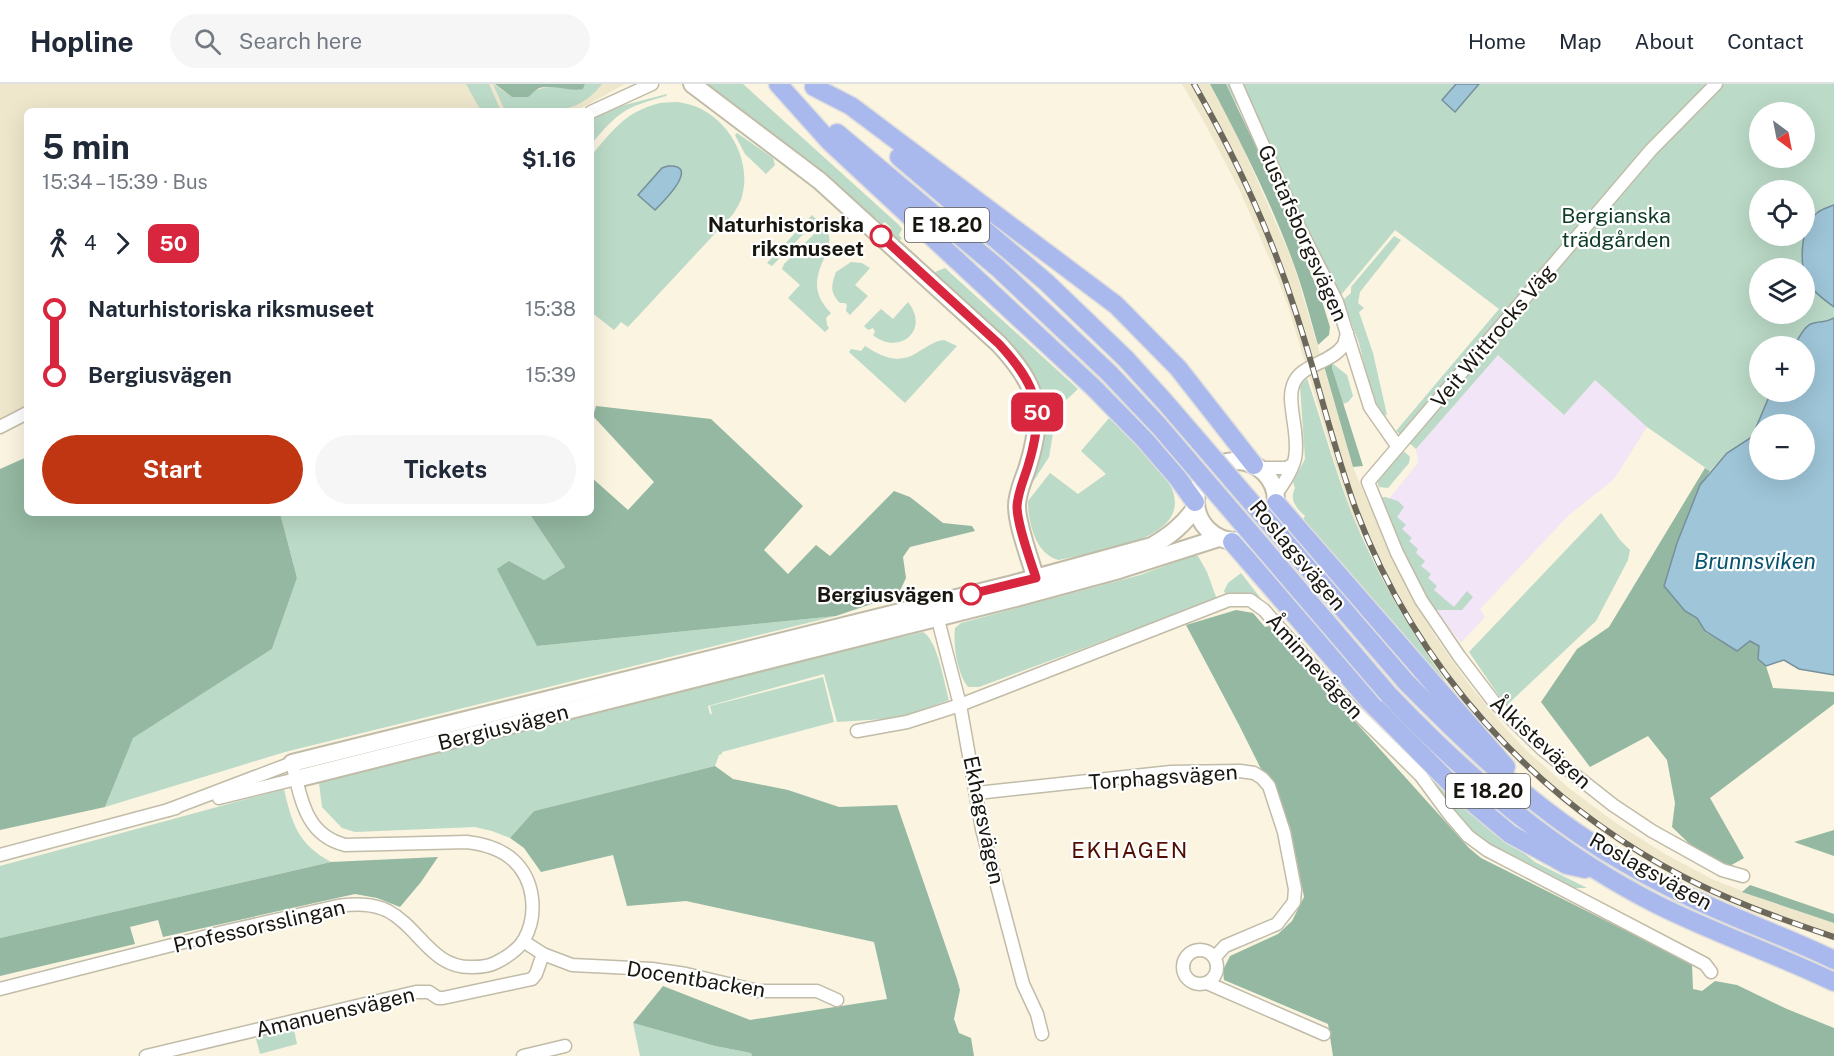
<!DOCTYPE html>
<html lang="en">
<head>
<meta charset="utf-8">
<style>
  :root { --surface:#fff; --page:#f6f6f7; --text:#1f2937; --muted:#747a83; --line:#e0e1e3; --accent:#c03613 }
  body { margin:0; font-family:"Public Sans",sans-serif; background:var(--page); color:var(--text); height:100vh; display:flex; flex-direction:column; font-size:22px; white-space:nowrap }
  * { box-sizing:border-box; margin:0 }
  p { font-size:20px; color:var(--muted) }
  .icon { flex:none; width:33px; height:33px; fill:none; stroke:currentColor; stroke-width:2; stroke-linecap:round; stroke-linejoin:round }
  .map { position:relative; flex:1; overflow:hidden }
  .drawer { position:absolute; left:24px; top:24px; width:570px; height:408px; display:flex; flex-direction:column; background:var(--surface); border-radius:9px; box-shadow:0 6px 24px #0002 }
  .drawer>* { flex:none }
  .badge { padding:0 12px; border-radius:9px; font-size:21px; line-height:39px }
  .needle { width:39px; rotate:148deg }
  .fabs { position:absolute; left:1749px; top:18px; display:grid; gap:12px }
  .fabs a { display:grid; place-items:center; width:66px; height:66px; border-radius:50%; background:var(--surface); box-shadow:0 6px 24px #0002; font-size:30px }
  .map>.badge { position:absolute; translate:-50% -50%; box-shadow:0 0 0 3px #fff }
  .legs { display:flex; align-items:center; gap:9px; height:66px; padding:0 18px; font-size:20px }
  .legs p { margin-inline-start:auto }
  .summary { display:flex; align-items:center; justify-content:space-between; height:102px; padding:0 18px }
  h1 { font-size:33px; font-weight:700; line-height:45px }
  .cta { display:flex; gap:12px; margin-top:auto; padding:12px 18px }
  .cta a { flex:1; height:69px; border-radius:36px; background:var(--accent); color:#fff; font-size:24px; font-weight:700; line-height:69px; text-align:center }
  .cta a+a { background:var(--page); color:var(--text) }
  ul { padding:0 18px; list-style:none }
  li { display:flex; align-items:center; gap:21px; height:66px; font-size:22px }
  li i { display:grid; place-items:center; width:9px; height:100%; margin:0 8px; background:currentColor }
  li i::after { content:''; width:15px; height:15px; margin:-8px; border:4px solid; border-radius:50%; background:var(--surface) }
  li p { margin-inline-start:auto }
  li:first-child i { background:linear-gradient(#0000 50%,currentColor 0) }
  li:last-child i { background:linear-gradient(currentColor 50%,#0000 0) }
  header { display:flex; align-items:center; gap:36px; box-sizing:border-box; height:84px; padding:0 30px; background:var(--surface); border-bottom:2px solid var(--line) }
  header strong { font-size:28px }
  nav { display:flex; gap:33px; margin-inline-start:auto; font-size:21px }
  .search { width:420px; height:54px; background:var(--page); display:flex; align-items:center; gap:15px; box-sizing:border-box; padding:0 21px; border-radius:33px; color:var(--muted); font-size:22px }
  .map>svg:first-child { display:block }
  .commercial { fill:#f2e5f8 }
  .built { fill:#efe7cc }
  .green { fill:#bbdac7; fill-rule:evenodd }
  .forest { fill:#94b8a2 }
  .water { fill:#9ec5d8; stroke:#76909c; stroke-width:1.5; fill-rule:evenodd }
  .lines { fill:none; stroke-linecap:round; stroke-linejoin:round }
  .street-casing { stroke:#c1bca8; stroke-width:15 }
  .secondary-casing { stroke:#c1bca8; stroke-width:20 }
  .primary-casing { stroke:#dfdedd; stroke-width:21 }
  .street { stroke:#fff; stroke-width:12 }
  .secondary { stroke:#fff; stroke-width:16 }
  .primary { stroke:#aab9ed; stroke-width:18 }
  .rail-casing { stroke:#6c685c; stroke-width:6 }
  .rail { stroke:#fff; stroke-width:4; stroke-dasharray:11; stroke-linecap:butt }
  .primary-bridge-casing { stroke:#dfdedd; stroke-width:21; stroke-linecap:butt }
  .primary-bridge { stroke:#aab9ed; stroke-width:18 }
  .line-1-casing { stroke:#fff; stroke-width:14 }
  .line-1 { stroke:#d7263d; stroke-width:9 }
  .stop-1-dot { fill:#fff; stroke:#d7263d; stroke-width:3 }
  .labels { text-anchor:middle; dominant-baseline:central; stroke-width:4.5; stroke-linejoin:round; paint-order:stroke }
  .shield { fill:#fff; stroke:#5d5c57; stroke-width:1.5 }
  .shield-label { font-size:20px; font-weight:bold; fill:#18160f }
  .park-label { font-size:21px; fill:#0e3c26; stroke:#fff }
  .stop-label { font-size:21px; font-weight:bold; fill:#18160f; stroke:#fff; text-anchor:end }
  .street-label { font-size:21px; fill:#18160f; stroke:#fff }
  .water-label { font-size:22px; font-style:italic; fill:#05536e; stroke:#fff }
  .neighbourhood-label { font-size:22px; letter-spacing:1.5px; fill:#510e01; stroke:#fff }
</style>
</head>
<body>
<header>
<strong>Hopline</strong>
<div class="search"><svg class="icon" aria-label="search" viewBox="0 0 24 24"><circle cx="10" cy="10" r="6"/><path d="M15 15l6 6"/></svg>Search here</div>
<nav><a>Home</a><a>Map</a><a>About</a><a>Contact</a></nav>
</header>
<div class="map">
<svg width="1834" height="972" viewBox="0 0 1834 972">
  <rect width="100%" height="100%" fill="#faf4e0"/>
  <polygon class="commercial" points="1498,271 1563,331 1595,296 1647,343 1614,395 1569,431 1480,525 1485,533 1461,559 1434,524 1383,422 1418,379 1416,365"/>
  <g class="built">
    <polygon points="0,0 625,0 576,27 27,27 27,335 0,350"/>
    <polygon points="1182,0 1210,0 1240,57 1293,178 1353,383 1363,407 1394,477 1421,529 1437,555 1471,603 1508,647 1527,667 1570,705 1616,739 1665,770 1712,795 1762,815 1834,839 1834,857 1756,830 1706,809 1657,783 1607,752 1561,717 1517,678 1477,635 1444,595 1423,564 1392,513 1352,430 1335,379 1289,225 1274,185 1240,107 1201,32"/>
  </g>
  <g class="green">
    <polygon points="466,0 489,0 501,27 481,27"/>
    <path d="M 493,0 L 512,13 L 551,2 L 567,5 L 583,5 L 585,0 L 602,0 C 576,34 544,27 505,27 Z"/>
    <polygon points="703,0 743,0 899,141 902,145 899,151 902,155 899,156 889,146 891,144 885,138 882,140 876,134 873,137"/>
    <path d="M 1226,0 L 1834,0 L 1834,121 C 1818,128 1810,133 1805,151 L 1804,106 L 1760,106 L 1760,152 L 1804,152 L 1802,177 L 1804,184 L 1760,184 L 1760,230 L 1804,230 L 1805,187 C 1809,204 1820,212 1834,223 L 1834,234 C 1822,240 1824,236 1814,239 C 1804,241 1799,254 1794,262 L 1760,262 L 1760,308 L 1771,308 L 1752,353 L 1727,369 L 1710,387 L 1647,343 L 1595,296 L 1564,331 L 1498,271 L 1416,365 L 1396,347 L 1499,225 L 1395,146 L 1341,211 L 1295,122 L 1251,26 L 1236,20 ZM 1760,28 L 1804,28 L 1804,74 L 1760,74 Z"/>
    <path d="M 667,10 L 666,12 C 623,24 620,27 591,60 L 591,36 L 617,23 Z"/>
    <path d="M 660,19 C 667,19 676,17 683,19 C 724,26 753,73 742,112 C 741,118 737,123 734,129 L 628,243 L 621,238 L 614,246 L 591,228 L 591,72 C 614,45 625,28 660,19 Z"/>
    <polygon points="737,49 773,74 775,81 766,90 745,70 735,51"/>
    <polygon points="812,131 817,136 772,182 767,179"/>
    <path d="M 823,141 C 847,165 793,191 831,229 L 826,234 L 827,241 L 829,244 L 825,248 L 788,214 L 800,201 L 782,185 L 784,180 Z"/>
    <polygon points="1394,152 1401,156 1360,208 1358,219 1364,224 1359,228 1373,269 1387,331 1383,332 1375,324 1359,259 1343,216 1351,209 1351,203"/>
    <path d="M 851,178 L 862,179 L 870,184 L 855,201 L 868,212 L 850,231 L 846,227 L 847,221 L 845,219 L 840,219 C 830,209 831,201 836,188 Z"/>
    <path d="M 945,184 L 1078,305 L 1063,319 L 1059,333 L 1055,337 L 1049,373 L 1029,404 C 1036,384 1045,362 1046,341 C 1050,283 975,229 936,193 L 935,188 Z"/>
    <path d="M 908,218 C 931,247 898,272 873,251 L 875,248 L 873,244 L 868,246 L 864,242 L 881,225 L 893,235 Z"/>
    <path d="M 944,256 L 957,262 L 905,319 L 849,268 L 851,265 L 861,267 L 865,262 C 882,273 899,281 918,268 C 927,263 934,257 944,256 Z"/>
    <polygon points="1332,279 1347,291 1353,312 1348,318 1343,320 1332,284"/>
    <path d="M 1307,294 C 1322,339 1335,386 1352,430 C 1376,489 1408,543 1444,595 L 1441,599 L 1302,437 L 1305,432 C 1296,424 1289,416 1295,404 L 1293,398 L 1305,375 L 1300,302 Z"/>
    <path d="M 1110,333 C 1129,354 1155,374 1169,399 C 1201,456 1094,468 1059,476 C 1036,471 1028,439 1028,417 L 1050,389 L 1078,410 L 1106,390 L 1081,367 Z"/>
    <polygon points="1405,368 1410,373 1409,379 1388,404 1379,403 1377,397 1400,370"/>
    <polygon points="1385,413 1398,417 1404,423 1397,433 1406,441 1402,445 1412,454 1409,457 1418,465 1416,469 1425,477 1421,482 1431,490 1428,494 1437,502 1434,506 1454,523 1467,507 1473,513 1462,526 1433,526 1408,481 1379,414"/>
    <polygon points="280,429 529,429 565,483 544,496 509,477 537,562 836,532 285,668 105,723 132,654 272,565 297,494"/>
    <polygon points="1601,429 1620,456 1630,466 1628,476 1596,537 1506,622 1469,568"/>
    <path d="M 1192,472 L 1198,472 L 1207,488 L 1216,513 L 1214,516 L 979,603 L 968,603 C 957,589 953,561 955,544 L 961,539 L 1140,491 Z"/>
    <polygon points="1241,489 1262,516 1248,510 1226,511 1224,507 1228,499"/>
    <path d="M 923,548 C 938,557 944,599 949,616 L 900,634 L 837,638 L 824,590 L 708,622 L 710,630 L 712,630 L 710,622 L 823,593 L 834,638 L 722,668 L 722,670 L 719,671 L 715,682 L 534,727 L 510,754 L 492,747 L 475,743 L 355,748 L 342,744 L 322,723 L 319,699 L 783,581 Z"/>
    <polygon points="1424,683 1486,739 1535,778 1587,804 1572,804 1481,756 1452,724"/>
    <path d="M 284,705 C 292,740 298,760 331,778 L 0,854 L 0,782 Z"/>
    <polygon points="633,939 715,962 751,969 752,972 640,972"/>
    <polygon points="293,941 297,960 260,970 255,951"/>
  </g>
  <g class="forest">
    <path d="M 495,0 L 585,0 L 583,5 C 569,8 553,0 539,4 C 535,6 531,11 528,13 L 512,13 Z"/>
    <path d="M 1210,0 L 1226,0 L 1272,96 L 1321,214 L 1330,243 L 1329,251 L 1318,261 C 1310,233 1303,205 1293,178 C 1270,116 1241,58 1210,0 Z"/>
    <polygon points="1332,279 1332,284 1363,382 1353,383 1324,282"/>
    <polygon points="596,322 711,335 803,422 764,466 788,490 816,461 830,472 894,407 910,413 943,439 972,442 975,447 910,463 903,473 906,494 898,511 836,532 537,562 497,485 509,477 544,496 565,483 529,429 591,429 591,393 628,426 654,398 593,332"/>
    <polygon points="27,373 27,429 280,429 297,494 272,565 133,654 105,723 0,746 0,385"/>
    <polygon points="1705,384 1710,387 1700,402 1677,459 1685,527 1697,534 1705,548 1737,567 1750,557 1759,562 1758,575 1766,582 1773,604 1834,608 1834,620 1710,714 1744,774 1728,783 1699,769 1672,743 1675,719 1667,676 1648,652 1590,683 1541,618 1577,565 1609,543"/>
    <polygon points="1236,526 1253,529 1265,543 1269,542 1469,764 1481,774 1692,880 1693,905 1702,907 1715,897 1737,901 1787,925 1834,944 1834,972 1333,972 1328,940 1224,896 1223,886 1230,872 1278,850 1292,837 1304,813 1290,743 1239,641 1186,541"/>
    <polygon points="715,682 733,695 788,706 839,723 897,721 957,895 960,906 954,935 959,949 971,954 974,972 752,972 751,969 715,962 633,939 663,902 750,936 887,915 874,858 686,817 627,822 613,771 541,788 524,764 510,754 534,727"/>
    <polygon points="1834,746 1834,772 1794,758"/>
    <polygon points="438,773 421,798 400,823 377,814 355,810 163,853 158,836 130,843 135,860 0,892 0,854 331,778"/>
    <polygon points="1750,801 1834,830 1834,839 1742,808"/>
  </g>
  <g class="water">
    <polygon points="1456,0 1479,0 1455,28 1442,16"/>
    <path d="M 668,82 C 702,80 662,119 655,126 L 638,111 L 662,84 Z"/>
    <path d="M 1834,121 L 1834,223 C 1825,216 1815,210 1809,200 C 1798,185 1800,141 1817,129 C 1821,125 1829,123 1834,121 Z"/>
    <path d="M 1834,234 L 1834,591 L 1799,585 L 1784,576 L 1766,582 L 1758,575 L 1759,562 L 1750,557 L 1737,567 L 1705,547 L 1697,534 L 1685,527 L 1664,502 L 1677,459 L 1700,401 L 1727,369 L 1752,353 L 1771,308 L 1804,308 L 1804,262 L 1794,262 C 1799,254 1804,241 1814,239 C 1824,236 1822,240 1834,234 ZM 1804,340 L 1804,386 L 1760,386 L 1760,340 Z"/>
  </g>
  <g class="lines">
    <g class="street-casing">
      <g id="street">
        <polyline points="1236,0 1300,145 1337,218 1370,323 1398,363"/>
        <polyline points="1716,0 1651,66 1368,398 1397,469 1421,516 1459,572 1494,618 1542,665 1613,721 1652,747 1722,786 1743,792"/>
        <polyline points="591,28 652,0"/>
        <polyline points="0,343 27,329"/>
        <polyline points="1259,384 1286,384 1292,381"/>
        <path d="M 1276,410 C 1298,380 1299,370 1293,333 C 1292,323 1289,312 1293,301 C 1300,280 1330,280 1343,262 C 1345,259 1346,253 1347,249"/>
        <polyline points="936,528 960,621 982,745 1023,900 1037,930 1042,950"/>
        <polyline points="857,647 907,638 960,621 1229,516 1250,516 1264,526 1332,604 1421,692 1449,730 1468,752 1487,766 1705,880 1711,888"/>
        <polyline points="977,709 1171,688 1240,687 1254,689 1262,694 1269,702 1284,748 1295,805 1294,818 1277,840 1225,862 1215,873"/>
        <polyline points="219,714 296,695"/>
        <polyline points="0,771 176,724"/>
        <polyline points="523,857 543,870 572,881 652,885 686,890 758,907 817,907 837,916"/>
        <circle cx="1200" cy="883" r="17"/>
        <polyline points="1207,899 1324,950"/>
        <path d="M 0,905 L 223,848 L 338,822 C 355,820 372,819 388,827 C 420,844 432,885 473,883 C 481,883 489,882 495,879 C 505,874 518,866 524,856 C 538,831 535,796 513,776 C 500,764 484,760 467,758 L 345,761 C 305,751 301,714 292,679 L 168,726"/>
        <polyline points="146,972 416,908 429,908 438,914 443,914 532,895 536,890 543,870"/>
        <polyline points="523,972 565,962"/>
      </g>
    </g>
    <g class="secondary-casing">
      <g id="secondary">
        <path d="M 692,0 L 820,97 L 999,260 C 1038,302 1045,327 1028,382 C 1024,395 1017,408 1017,422 C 1017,444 1033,481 1038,504"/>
        <circle cx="1236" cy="417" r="40"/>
        <path d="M 292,679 L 1013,500 L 1152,462 C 1171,451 1183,441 1196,423"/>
        <polyline points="296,695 1016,514 1119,486 1219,454"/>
      </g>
    </g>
    <g class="primary-casing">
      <g id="primary">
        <polyline points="778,0 830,58 1093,303 1145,356 1177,393 1195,418"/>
        <polyline points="814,3 851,22 1116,221 1178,284 1254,381"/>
        <polyline points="837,49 998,184 1109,289"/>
        <polyline points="899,73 1046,198 1126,275"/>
        <polyline points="1276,419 1506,683"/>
        <polyline points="1232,458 1371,619 1454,703 1510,750 1567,781 1585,785"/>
        <path d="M 1406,598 C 1473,666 1542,733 1627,780 C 1649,793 1672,805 1696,816 C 1741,837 1789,854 1834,876"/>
        <path d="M 1389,611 C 1468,694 1555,769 1658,821 C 1716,850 1776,870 1834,898"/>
      </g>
    </g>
    <use href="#street" class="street"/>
    <use href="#secondary" class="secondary"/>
    <use href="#primary" class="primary"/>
    <g class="rail-casing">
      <path id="rail" d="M 1194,0 C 1235,72 1270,147 1295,226 C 1317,292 1332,360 1356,426 C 1415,583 1534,715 1682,792 C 1731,818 1782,835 1834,853"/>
    </g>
    <use href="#rail" class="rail"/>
    <g class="primary-bridge-casing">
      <g id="primary-bridge">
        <polyline points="1126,275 1165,318 1406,598"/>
        <polyline points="1109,289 1159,342 1389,611"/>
      </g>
    </g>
    <use href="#primary-bridge" class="primary-bridge"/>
  </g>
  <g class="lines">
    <g class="line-1-casing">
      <path id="line-1" d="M 881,152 L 999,260 C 1038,302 1045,327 1028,382 C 1024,395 1018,408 1017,422 C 1017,441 1030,475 1036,494 L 971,510"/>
    </g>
    <use href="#line-1" class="line-1"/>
  </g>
  <g class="stop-1-dot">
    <circle cx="881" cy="152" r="10"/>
    <circle cx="971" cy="510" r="10"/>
  </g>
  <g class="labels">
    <g class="shield">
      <rect x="905" y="124" width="84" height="34" rx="4.5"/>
      <rect x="1446" y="690" width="84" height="34" rx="4.5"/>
    </g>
    <g class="shield-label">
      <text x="947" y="141">E 18.20</text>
      <text x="1488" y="707">E 18.20</text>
    </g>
    <g class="park-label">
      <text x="1616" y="131">Bergianska<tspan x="1616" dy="24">trädgården</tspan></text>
    </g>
    <g class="stop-label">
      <text x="864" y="140">Naturhistoriska<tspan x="864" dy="24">riksmuseet</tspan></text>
      <text x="954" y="510">Bergiusvägen</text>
    </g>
    <g class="street-label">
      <text transform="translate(1303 149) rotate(66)">Gustafsborgsvägen</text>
      <text transform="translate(1493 252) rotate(-50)">Veit Wittrocks Väg</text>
      <text transform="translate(1298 471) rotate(50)">Roslagsvägen</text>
      <text transform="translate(1315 582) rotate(48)">Åminnevägen</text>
      <text transform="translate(503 643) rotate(-14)">Bergiusvägen</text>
      <text transform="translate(1541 658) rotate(42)">Ålkistevägen</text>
      <text transform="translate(1163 693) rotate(-4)">Torphagsvägen</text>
      <text transform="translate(984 736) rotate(78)">Ekhagsvägen</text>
      <text transform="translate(1651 787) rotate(29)">Roslagsvägen</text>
      <text transform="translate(259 842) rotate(-13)">Professorsslingan</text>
      <text transform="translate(696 895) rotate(9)">Docentbacken</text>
      <text transform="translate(335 928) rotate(-13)">Amanuensvägen</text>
    </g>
    <g class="water-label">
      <text x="1755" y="477">Brunnsviken</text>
    </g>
    <g class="neighbourhood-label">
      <text x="1130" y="766">EKHAGEN</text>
    </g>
  </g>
</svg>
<div class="fabs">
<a><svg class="needle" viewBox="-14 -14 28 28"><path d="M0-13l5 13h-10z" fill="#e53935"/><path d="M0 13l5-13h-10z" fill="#747a83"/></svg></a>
<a><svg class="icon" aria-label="locate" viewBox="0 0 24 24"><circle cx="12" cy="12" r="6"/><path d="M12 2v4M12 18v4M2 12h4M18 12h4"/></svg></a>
<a><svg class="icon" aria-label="layers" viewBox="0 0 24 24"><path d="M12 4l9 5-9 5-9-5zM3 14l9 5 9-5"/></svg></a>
<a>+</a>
<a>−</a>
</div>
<b class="badge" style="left:1037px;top:328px;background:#d7263d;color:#fff">50</b>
<section class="drawer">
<div class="summary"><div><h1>5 min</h1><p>15:34 – 15:39 · Bus</p></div><b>$1.16</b></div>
<div class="legs"><svg class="icon" aria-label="walk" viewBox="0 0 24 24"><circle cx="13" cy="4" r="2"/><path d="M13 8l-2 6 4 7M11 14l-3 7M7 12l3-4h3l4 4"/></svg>4<svg class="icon" aria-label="forward" viewBox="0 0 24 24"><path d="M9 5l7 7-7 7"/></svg><b class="badge" style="background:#d7263d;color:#fff">50</b></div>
<ul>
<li><i style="color:#d7263d"></i><b>Naturhistoriska riksmuseet</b><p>15:38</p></li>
<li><i style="color:#d7263d"></i><b>Bergiusvägen</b><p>15:39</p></li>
</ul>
<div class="cta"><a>Start</a><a>Tickets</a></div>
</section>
</div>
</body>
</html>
